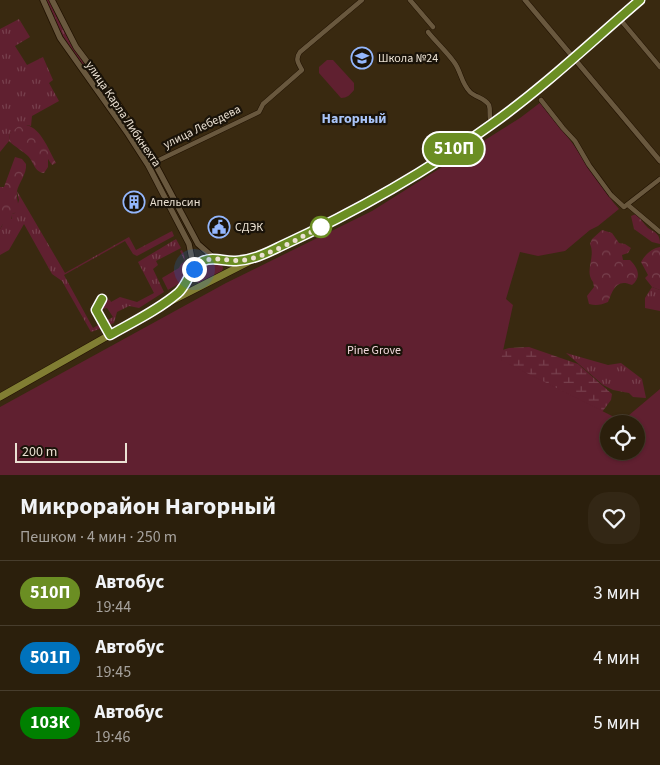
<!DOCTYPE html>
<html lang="ru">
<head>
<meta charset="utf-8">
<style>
  :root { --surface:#2b1f0c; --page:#332715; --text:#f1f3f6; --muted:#a6a29d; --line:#473d2d }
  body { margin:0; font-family:"Source Sans 3",sans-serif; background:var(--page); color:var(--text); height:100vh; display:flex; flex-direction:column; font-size:19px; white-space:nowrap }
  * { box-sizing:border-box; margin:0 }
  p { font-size:16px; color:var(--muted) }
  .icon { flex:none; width:28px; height:28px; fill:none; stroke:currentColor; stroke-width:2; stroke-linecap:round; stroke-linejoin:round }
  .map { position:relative; height:475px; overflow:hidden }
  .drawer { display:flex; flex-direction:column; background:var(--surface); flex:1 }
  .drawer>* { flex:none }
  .badge { padding:0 10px; border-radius:16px; font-size:18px; line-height:32px }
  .buttons { position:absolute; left:600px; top:415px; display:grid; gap:10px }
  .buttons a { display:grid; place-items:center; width:45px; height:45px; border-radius:50%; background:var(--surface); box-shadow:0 1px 4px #0004,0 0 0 1px var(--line); font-size:25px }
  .scale { position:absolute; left:15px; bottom:12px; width:112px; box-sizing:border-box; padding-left:5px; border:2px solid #ebe1d3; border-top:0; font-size:14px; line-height:18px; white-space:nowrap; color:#ebe1d3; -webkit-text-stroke:4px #1a1309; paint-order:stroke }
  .you { position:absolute; width:25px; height:25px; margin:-12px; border:4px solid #fff; border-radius:50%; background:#1a73e8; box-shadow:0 0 0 8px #1a73e833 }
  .map>.badge { position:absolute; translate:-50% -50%; box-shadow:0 0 0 2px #fff }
  .round { display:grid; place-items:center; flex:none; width:52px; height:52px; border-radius:20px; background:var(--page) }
  .overview { display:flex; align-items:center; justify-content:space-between; height:85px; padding:0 20px }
  h1 { font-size:24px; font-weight:700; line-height:38px }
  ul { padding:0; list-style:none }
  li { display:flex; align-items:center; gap:15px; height:65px; padding:0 20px; border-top:1px solid var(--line) }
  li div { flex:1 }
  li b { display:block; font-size:19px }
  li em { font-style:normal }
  li .badge { min-width:55px; font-weight:700; text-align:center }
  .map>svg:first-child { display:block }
  .grass { fill:url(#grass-tufts) }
  .forest { fill:url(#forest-crowns) }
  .wetland { fill:url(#wetland-marsh) }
  .park { fill:#602030; fill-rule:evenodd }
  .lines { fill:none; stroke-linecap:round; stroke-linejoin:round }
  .minor-casing { stroke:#201100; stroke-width:5.5 }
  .tertiary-casing { stroke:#201100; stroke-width:6 }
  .secondary-casing { stroke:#201100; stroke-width:7 }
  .primary-casing { stroke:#201100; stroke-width:8 }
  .minor { stroke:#69583e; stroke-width:4.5 }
  .tertiary { stroke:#69583e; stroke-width:5 }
  .secondary { stroke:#69583e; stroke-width:5.5 }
  .primary { stroke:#817e33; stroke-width:7 }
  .line-casing { stroke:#fff; stroke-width:11 }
  .line { stroke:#6b8e23; stroke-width:8 }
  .walk { stroke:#ebe1d3; stroke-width:5; stroke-dasharray:0 9 }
  .stop-dot { fill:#fff; stroke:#6b8e23; stroke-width:2.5 }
  .labels { text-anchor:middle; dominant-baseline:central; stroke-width:4.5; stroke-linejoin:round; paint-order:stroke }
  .poi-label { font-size:12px; fill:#ebe1d3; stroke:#1a1309; text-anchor:start }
  .street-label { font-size:12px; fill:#ebe1d3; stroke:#1a1309 }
  .park-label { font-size:12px; fill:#f1d8dc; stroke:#1a1309 }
  .neighbourhood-label { font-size:14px; font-weight:bold; fill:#a9c4f8; stroke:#1a1309 }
</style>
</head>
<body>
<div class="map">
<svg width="660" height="475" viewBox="0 0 660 475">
  <defs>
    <pattern id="grass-tufts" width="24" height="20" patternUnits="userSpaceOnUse" patternTransform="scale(1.25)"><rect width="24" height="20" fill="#602030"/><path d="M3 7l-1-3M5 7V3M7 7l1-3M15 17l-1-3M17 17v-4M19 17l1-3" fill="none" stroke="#77404d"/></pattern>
    <pattern id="forest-crowns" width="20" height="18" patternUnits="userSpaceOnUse" patternTransform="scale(1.25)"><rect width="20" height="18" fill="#602030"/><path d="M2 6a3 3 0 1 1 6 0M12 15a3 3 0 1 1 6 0" fill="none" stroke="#77404d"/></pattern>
    <pattern id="wetland-marsh" width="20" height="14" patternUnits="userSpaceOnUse" patternTransform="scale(1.25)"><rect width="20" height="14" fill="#602030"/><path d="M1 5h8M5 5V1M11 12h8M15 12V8" fill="none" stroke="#77404d"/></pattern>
  </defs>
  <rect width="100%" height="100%" fill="#392910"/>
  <g class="grass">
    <path d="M 46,0 L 49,0 C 73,57 115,104 148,156 L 146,157 L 130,131 L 75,56 L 57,26 Z"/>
    <polygon points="19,19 30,37 15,46 27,65 43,57 53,80 49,83 59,101 32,116 31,126 27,125 10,133 9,141 0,152 0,29"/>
    <polygon points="17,191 65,273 129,237 136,250 172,231 174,236 137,256 133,254 125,241 64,275 93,328 100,324 102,328 91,332 62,281 52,274 24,224 9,250 0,255 0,229 2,226 4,215 12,219 11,214 15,213 19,200"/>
    <polygon points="176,239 181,248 156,261 158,265 153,269 164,292 139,308 129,306 117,312 114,323 109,325 106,321 113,317 107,308 103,309 104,298 110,300 111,302 120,297 137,302 154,293 138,262"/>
    <path d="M 182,250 C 187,260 187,276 178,284 C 175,286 171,288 168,290 L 162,278 L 179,268 L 181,264 L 185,261 L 180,251 Z"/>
    <path d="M 210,262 L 217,262 L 223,267 L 222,272 L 200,284 L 198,283 L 195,277 C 196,268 202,264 210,262 Z"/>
    <polygon points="652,287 660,290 660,311 645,308 645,298"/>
    <polygon points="566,353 608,365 621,363 642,379 646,398 633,397 629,393 613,390 603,385"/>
  </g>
  <g class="forest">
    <path d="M 20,125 C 39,122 48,149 56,163 L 52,165 L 48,159 L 48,167 L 44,173 C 34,172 34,162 28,156 C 23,151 15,147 9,141 L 10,133 Z"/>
    <path d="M 15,157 L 22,159 L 26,164 C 27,174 19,182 17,191 C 16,199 20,204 17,212 L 12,214 L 11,220 L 9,220 L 5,216 L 4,222 L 0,229 L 0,187 L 4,187 Z"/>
    <path d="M 636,214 C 640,218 644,224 648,228 C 656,233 660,234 660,244 L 652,242 L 634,229 L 631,216 Z"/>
    <path d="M 602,230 L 612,233 L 619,243 L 625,244 L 631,248 L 628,253 L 622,255 L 623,260 L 630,260 C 638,268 642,277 632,285 C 616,278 613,290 608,302 C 601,305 596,306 589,304 L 587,296 L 594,287 L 593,282 C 584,271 596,257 590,244 L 592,239 Z"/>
    <path d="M 660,247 L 660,290 L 652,287 L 645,278 L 648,275 L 641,262 C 645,255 652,248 660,247 Z"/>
  </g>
  <polygon class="wetland" points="529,347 578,364 612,394 611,400 585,435 456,364 509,348"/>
  <g class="park">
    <path d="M 327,60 L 333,60 L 354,83 L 354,90 C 350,95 347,98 341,98 L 319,73 L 319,67 Z"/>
    <path d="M 541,102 L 573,144 L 613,202 L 619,209 L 598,226 L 590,230 L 565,251 L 538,256 L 520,252 L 506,299 L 513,305 L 501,360 L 622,421 L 660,389 L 660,475 L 0,475 L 0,407 L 226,283 L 372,211 L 520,118 ZM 609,424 L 636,424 L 636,451 L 609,451 Z"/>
  </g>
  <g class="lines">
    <g class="minor-casing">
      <g id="minor">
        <polyline points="410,0 433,27"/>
        <polyline points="619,18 660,67"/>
        <path d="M 428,32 C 436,42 446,51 454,62 C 461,71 461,83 470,92 C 475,97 485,98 489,105 C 491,111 488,118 492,124"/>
        <polyline points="541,100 563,128 575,141 589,165 611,195 624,207 660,179"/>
        <path d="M 155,162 L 259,112 L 263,104 L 302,70 C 298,63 295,59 300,52 L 362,0"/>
        <polyline points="628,205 660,232"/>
      </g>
    </g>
    <g class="tertiary-casing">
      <polyline id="tertiary" points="525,0 660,161"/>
    </g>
    <g class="secondary-casing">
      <g id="secondary">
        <polyline points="43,0 60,38 128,134 148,165 189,244 194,269"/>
        <polyline points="52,0 76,47 112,95 144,143 198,244 214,258"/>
      </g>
    </g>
    <g class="primary-casing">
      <g id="primary">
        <polyline points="171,298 182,289 194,269 203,261 214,258 225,261 248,259"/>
        <polyline points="0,397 150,312 258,257 321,227 408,178 464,143 521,102 640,0"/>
      </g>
    </g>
    <use href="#minor" class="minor"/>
    <use href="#tertiary" class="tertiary"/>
    <use href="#secondary" class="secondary"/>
    <use href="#primary" class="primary"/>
  </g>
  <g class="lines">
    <g class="line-casing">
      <path id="line" d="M 102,299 L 96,310 L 110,335 C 133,322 158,310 178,293 C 188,284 190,267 203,261 C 214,256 224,262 236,261 C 252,260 265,254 279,247 C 353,213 426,172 492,124 C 544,87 591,42 640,0"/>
    </g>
    <use href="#line" class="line"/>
    <path class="walk" d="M 194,269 C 209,251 224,263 244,260 C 267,257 301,237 321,227"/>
  </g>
  <defs>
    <g id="school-ring" transform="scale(1.125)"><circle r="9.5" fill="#1a1309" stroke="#94b7fd" stroke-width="1.5"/><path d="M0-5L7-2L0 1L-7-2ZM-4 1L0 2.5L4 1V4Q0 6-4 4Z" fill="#94b7fd"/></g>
    <g id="building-ring" transform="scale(1.125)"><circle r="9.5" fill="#1a1309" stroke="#94b7fd" stroke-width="1.5"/><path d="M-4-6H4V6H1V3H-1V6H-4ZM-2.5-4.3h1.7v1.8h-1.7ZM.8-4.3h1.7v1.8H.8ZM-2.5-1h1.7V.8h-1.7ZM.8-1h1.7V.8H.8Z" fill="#94b7fd"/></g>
    <g id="civic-ring" transform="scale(1.125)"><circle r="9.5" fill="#1a1309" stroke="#94b7fd" stroke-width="1.5"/><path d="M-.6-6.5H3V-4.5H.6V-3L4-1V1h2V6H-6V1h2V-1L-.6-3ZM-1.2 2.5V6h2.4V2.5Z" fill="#94b7fd"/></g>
  </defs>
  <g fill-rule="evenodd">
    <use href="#school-ring" x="362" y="58"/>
    <use href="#building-ring" x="134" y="202"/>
    <use href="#civic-ring" x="219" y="227"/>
  </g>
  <circle class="stop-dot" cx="321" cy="227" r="10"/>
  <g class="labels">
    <g class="poi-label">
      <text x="378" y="58">Школа №24</text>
      <text x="150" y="202">Апельсин</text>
      <text x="235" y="227">СДЭК</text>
    </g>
    <g class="street-label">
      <text transform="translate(123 114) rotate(56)">улица Карла Либкнехта</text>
      <text transform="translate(202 127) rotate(-26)">улица Лебедева</text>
    </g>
    <g class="park-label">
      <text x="374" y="350">Pine Grove</text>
    </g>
    <g class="neighbourhood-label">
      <text x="354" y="119">Нагорный</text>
    </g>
  </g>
</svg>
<div class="buttons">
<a><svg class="icon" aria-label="locate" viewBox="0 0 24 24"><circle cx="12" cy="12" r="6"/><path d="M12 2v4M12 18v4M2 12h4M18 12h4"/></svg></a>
</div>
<div class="scale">200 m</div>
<div class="you" style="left:194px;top:269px"></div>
<b class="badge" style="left:454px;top:149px;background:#6b8e23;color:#fff">510П</b>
</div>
<section class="drawer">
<div class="overview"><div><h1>Микрорайон Нагорный</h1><p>Пешком · 4 мин · 250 m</p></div><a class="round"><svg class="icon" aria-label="heart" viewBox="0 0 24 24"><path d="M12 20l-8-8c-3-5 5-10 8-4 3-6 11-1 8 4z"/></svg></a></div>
<ul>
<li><span class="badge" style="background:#6b8e23;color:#fff">510П</span><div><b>Автобус</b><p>19:44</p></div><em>3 мин</em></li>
<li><span class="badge" style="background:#0072bc;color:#fff">501П</span><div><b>Автобус</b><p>19:45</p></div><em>4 мин</em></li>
<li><span class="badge" style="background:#008000;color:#fff">103К</span><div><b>Автобус</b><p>19:46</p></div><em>5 мин</em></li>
</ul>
</section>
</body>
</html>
